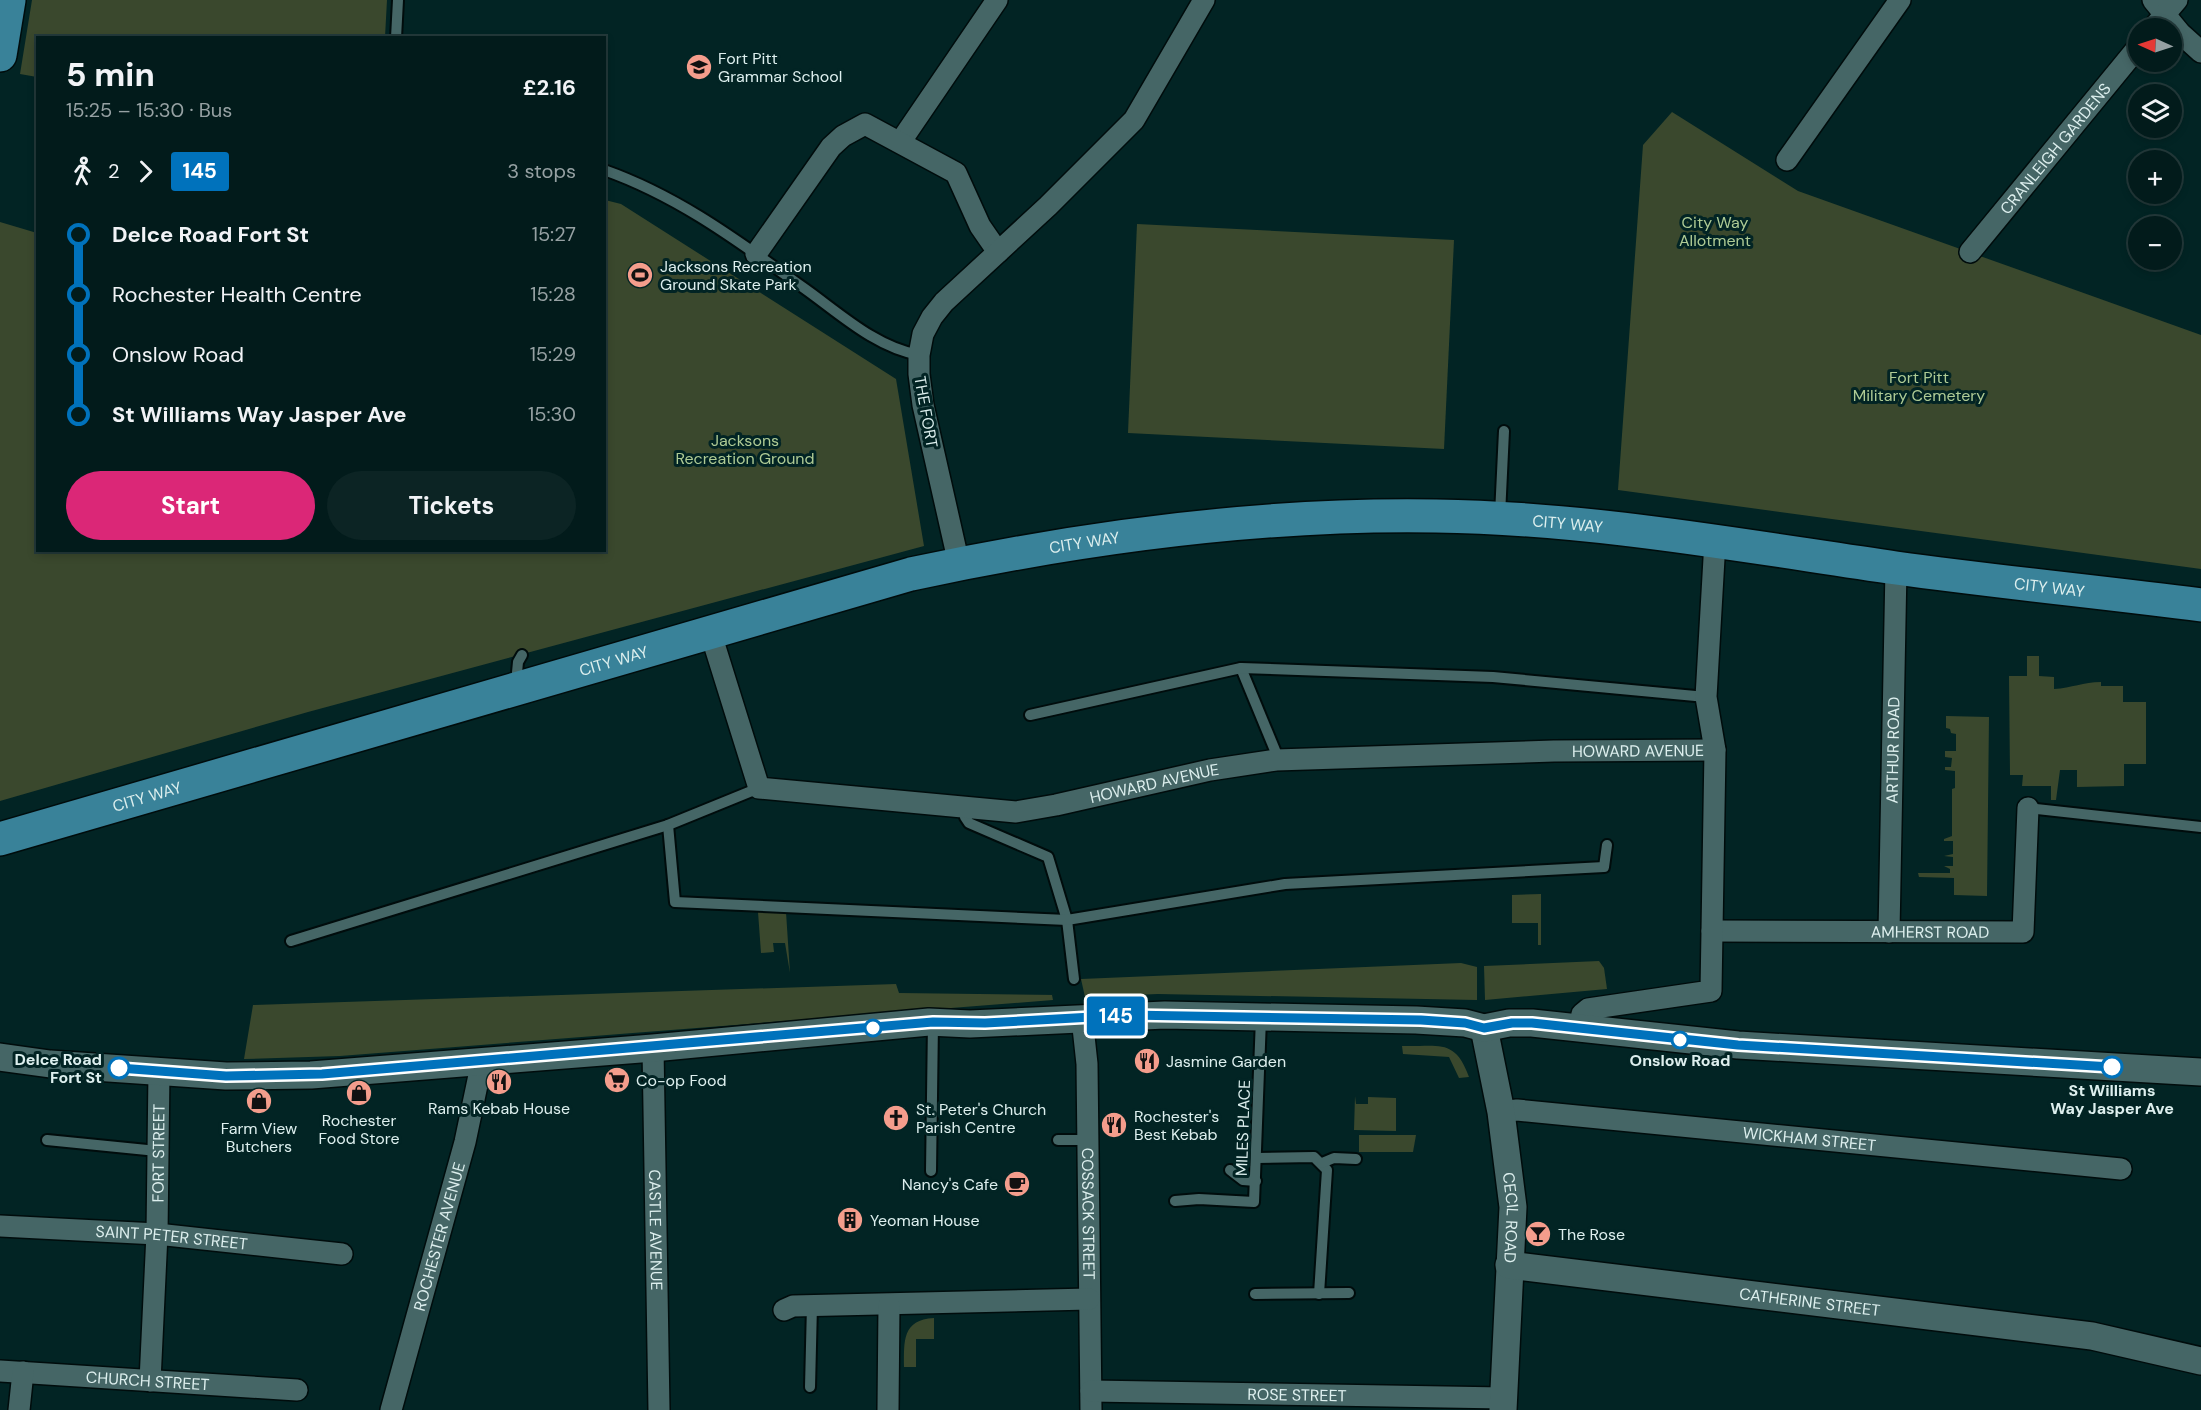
<!DOCTYPE html>
<html lang="en">
<head>
<meta charset="utf-8">
<style>
  :root { --surface:#021b1b; --page:#0c2424; --text:#f1f3f6; --muted:#96a1a3; --line:#23393a; --accent:#db2777 }
  body { margin:0; font-family:"DM Sans",sans-serif; background:var(--page); color:var(--text); height:100vh; display:flex; flex-direction:column; font-size:22px; white-space:nowrap }
  * { box-sizing:border-box; margin:0 }
  p { font-size:20px; color:var(--muted) }
  .icon { flex:none; width:33px; height:33px; fill:none; stroke:currentColor; stroke-width:2; stroke-linecap:round; stroke-linejoin:round }
  .map { position:relative; flex:1; overflow:hidden }
  .drawer { position:absolute; left:36px; top:36px; width:570px; height:516px; display:flex; flex-direction:column; background:var(--surface); border-radius:0px; box-shadow:0 3px 9px #0003,0 0 0 2px var(--line) }
  .drawer>* { flex:none }
  .badge { padding:0 12px; border-radius:4px; font-size:21px; line-height:39px }
  .needle { width:39px; rotate:273deg }
  .tools { position:absolute; left:2128px; top:18px; display:grid; gap:12px }
  .tools a { display:grid; place-items:center; width:54px; height:54px; border-radius:50%; background:var(--surface); box-shadow:0 3px 9px #0003,0 0 0 2px var(--line); font-size:30px }
  .map>.badge { position:absolute; translate:-50% -50%; box-shadow:0 0 0 3px #fff }
  .legs { display:flex; align-items:center; gap:9px; height:66px; padding:0 30px; font-size:20px }
  .legs p { margin-inline-start:auto }
  .headline { display:flex; align-items:center; justify-content:space-between; height:102px; padding:0 30px }
  h1 { font-size:33px; font-weight:700; line-height:45px }
  .cta { display:flex; gap:12px; margin-top:auto; padding:12px 30px }
  .cta a { flex:1; height:69px; border-radius:36px; background:var(--accent); color:#fff; font-size:24px; font-weight:700; line-height:69px; text-align:center }
  .cta a+a { background:var(--page); color:var(--text) }
  ul { padding:0 30px; list-style:none }
  li { display:flex; align-items:center; gap:21px; height:60px; font-size:22px }
  li i { display:grid; place-items:center; width:9px; height:100%; margin:0 8px; background:currentColor }
  li i::after { content:''; width:15px; height:15px; margin:-8px; border:4px solid; border-radius:50%; background:var(--surface) }
  li p { margin-inline-start:auto }
  li:first-child i { background:linear-gradient(#0000 50%,currentColor 0) }
  li:last-child i { background:linear-gradient(currentColor 50%,#0000 0) }
  .map>svg:first-child { display:block }
  .green { fill:#3a482d }
  .lines { fill:none; stroke-linecap:round; stroke-linejoin:round }
  .service-casing { stroke:#000c0c; stroke-width:14 }
  .minor-casing { stroke:#000c0c; stroke-width:24 }
  .tertiary-casing { stroke:#000c0c; stroke-width:30 }
  .primary-casing { stroke:#000c0c; stroke-width:36 }
  .service { stroke:#456666; stroke-width:10 }
  .minor { stroke:#456666; stroke-width:21 }
  .tertiary { stroke:#456666; stroke-width:27 }
  .primary { stroke:#398299; stroke-width:33 }
  .line-1-casing { stroke:#fff; stroke-width:14 }
  .line-1 { stroke:#0072bc; stroke-width:9 }
  .stop-1-dot { fill:#fff; stroke:#0072bc; stroke-width:3 }
  .labels { text-anchor:middle; dominant-baseline:central; stroke-width:6; stroke-linejoin:round; paint-order:stroke }
  .poi-label { font-size:16px; fill:#ddefee; stroke:#022424; text-anchor:start }
  .street-label { font-size:16px; fill:#ddefee; stroke:#022424 }
  .park-label { font-size:16px; fill:#afcb95; stroke:#022424 }
  .stop-label { font-size:16px; font-weight:bold; fill:#ddefee; stroke:#022424 }
</style>
</head>
<body>
<div class="map">
<svg width="2201" height="1410" viewBox="0 0 2201 1410">
  <rect width="100%" height="100%" fill="#022424"/>
  <g class="green">
    <polygon points="32,0 387,0 385,37 38,38 37,77 20,74"/>
    <polygon points="1672,112 1798,191 2201,335 2201,569 1618,490 1643,145"/>
    <polygon points="605,200 621,204 896,379 924,546 308,712 0,801 0,222 37,233 38,550 604,550"/>
    <polygon points="1137,224 1454,240 1444,449 1128,433"/>
    <path d="M 2027,656 L 2039,656 L 2039,676 L 2054,677 L 2054,689 C 2072,688 2083,682 2101,682 L 2101,686 L 2123,686 L 2123,702 L 2146,702 L 2146,764 L 2124,764 L 2124,786 L 2077,787 L 2077,770 L 2060,770 L 2056,800 L 2051,800 L 2051,786 L 2022,786 L 2023,775 L 2010,775 L 2009,676 L 2027,676 Z"/>
    <polygon points="1946,716 1989,717 1987,896 1954,895 1954,878 1919,877 1918,873 1950,873 1950,869 1944,866 1953,866 1953,857 1944,856 1953,854 1953,841 1944,841 1944,839 1952,836 1952,789 1955,788 1955,771 1945,770 1945,767 1951,767 1952,758 1945,757 1945,751 1956,751 1956,734 1951,733 1950,729 1946,728"/>
    <polygon points="1541,894 1541,945 1538,945 1538,923 1512,923 1512,895"/>
    <polygon points="758,912 786,912 790,973 785,943 773,943 774,952 761,953"/>
    <polygon points="1599,961 1604,968 1607,989 1485,1000 1484,966"/>
    <polygon points="1461,963 1477,967 1477,1000 1158,994 1085,997 1081,979"/>
    <polygon points="896,984 899,993 1058,995 1052,995 1053,1000 340,1056 244,1059 253,1005"/>
    <path d="M 1402,1046 C 1439,1047 1455,1038 1469,1077 L 1459,1078 L 1449,1057 L 1403,1054 Z"/>
    <polygon points="1355,1096 1356,1104 1368,1104 1368,1097 1396,1098 1396,1131 1354,1130"/>
    <polygon points="1359,1135 1416,1135 1413,1152 1359,1152"/>
    <path d="M 934,1318 L 934,1339 L 916,1339 L 916,1367 L 904,1367 C 904,1341 902,1320 934,1318 Z"/>
  </g>
  <g class="lines">
    <g class="service-casing">
      <g id="service">
        <polyline points="396,38 398,0"/>
        <path d="M 604,170 C 678,196 738,241 801,286 C 837,311 874,347 919,355"/>
        <polyline points="1500,515 1504,431"/>
        <polyline points="1241,668 1279,760"/>
        <polyline points="516,683 518,662 522,655"/>
        <polyline points="1030,715 1241,668 1493,677 1706,697"/>
        <polyline points="964,808 965,817 969,823 1048,857 1067,920 1074,979"/>
        <polyline points="2028,808 2201,827"/>
        <polyline points="668,825 675,902 1067,920 1285,884 1604,867 1607,845"/>
        <polyline points="291,941 668,825 759,788"/>
        <polyline points="47,1140 157,1151"/>
        <polyline points="1058,1140 1088,1140"/>
        <polyline points="1257,1158 1314,1157 1327,1170 1319,1294"/>
        <polyline points="1322,1163 1334,1158 1356,1159"/>
        <polyline points="1230,1170 1243,1180 1256,1181"/>
        <polyline points="931,1171 933,1022"/>
        <polyline points="1175,1201 1199,1199 1254,1202 1261,1018"/>
        <polyline points="1255,1294 1349,1293"/>
        <polyline points="810,1387 812,1305"/>
      </g>
    </g>
    <g class="minor-casing">
      <g id="minor">
        <polyline points="2153,0 2180,33 2201,52"/>
        <polyline points="2153,28 2177,0"/>
        <polyline points="901,141 997,0"/>
        <polyline points="1787,160 1900,0"/>
        <path id="s1" d="M 1970,252 L 2139,46"/>
        <polyline points="756,254 831,147 843,136 865,124 956,173 980,226 998,252"/>
        <polyline points="959,564 923,405 919,374 919,355 923,334 932,317 944,302 1048,206 1134,120 1204,0"/>
        <path id="s2" d="M 710,631 L 759,788 L 1016,812 L 1056,805 L 1210,770 L 1276,760 L 1554,751 L 1715,750"/>
        <path id="s3" d="M 1712,931 L 2023,932 L 2028,808"/>
        <path id="s4" d="M 1889,932 L 1896,568"/>
        <path id="s5" d="M 1082,1018 L 1087,1064 L 1091,1410"/>
        <polyline points="1579,1029 1582,1014 1588,1009 1711,991 1715,750 1706,697 1715,541"/>
        <path id="s6" d="M 653,1048 L 659,1410"/>
        <path id="s7" d="M 1501,1112 L 1517,1110 L 2121,1169"/>
        <path id="s8" d="M 0,1226 L 157,1234 L 342,1254"/>
        <polyline points="784,1310 793,1306 1089,1299"/>
        <path id="s9" d="M 0,1371 L 297,1390"/>
        <path id="s10" d="M 150,1381 L 157,1234 L 159,1071"/>
        <path id="s11" d="M 1091,1391 L 1503,1398"/>
        <polyline points="19,1410 23,1372"/>
        <path id="s12" d="M 391,1410 L 465,1142 L 482,1061"/>
        <polyline points="888,1410 889,1305"/>
      </g>
    </g>
    <g class="tertiary-casing">
      <g id="tertiary">
        <path id="s13" d="M 1484,1028 L 1501,1112 L 1513,1207 L 1503,1410"/>
        <polyline points="0,1057 50,1064 226,1076 311,1075 653,1048 929,1022 970,1024 1165,1015 1416,1020 1465,1023 1484,1028 1509,1023 1532,1023 1738,1045 2201,1072"/>
        <path id="s14" d="M 1509,1265 L 2092,1336 L 2201,1361"/>
      </g>
    </g>
    <g class="primary-casing">
      <g id="primary">
        <polyline points="0,55 9,0"/>
        <path id="s15" d="M 0,839 L 911,574 C 1084,537 1259,513 1436,516 C 1591,518 1743,546 1896,568 C 1998,582 2099,592 2201,605"/>
      </g>
    </g>
    <use href="#service" class="service"/>
    <use href="#minor" class="minor"/>
    <use href="#tertiary" class="tertiary"/>
    <use href="#primary" class="primary"/>
  </g>
  <g class="lines">
    <g class="line-1-casing">
      <polyline id="line-1" points="119,1068 226,1076 322,1074 933,1022 985,1023 1128,1015 1421,1020 1465,1023 1484,1028 1512,1023 1532,1023 1738,1045 2112,1067"/>
    </g>
    <use href="#line-1" class="line-1"/>
  </g>
  <defs>
    <g id="school-disc" transform="scale(1.35)"><circle r="9.5" fill="#f49d8c" stroke="#022424"/><path d="M0-5L7-2L0 1L-7-2ZM-4 1L0 2.5L4 1V4Q0 6-4 4Z" fill="#111"/></g>
    <g id="stadium-disc" transform="scale(1.35)"><circle r="9.5" fill="#f49d8c" stroke="#022424"/><path d="M0-5a6.5 5 0 1 0 0 10a6.5 5 0 1 0 0-10ZM-3.5-1.8h7v3.6h-7Z" fill="#111"/></g>
    <g id="restaurant-disc" transform="scale(1.35)"><circle r="9.5" fill="#f49d8c" stroke="#022424"/><path d="M-5-6h1v4h1v-4h1v4h1v-4h1v5L-1.5 .5V6h-2V.5L-5-1ZM5-6V6H3V1.5H1.5Q1.5-4 5-6Z" fill="#111"/></g>
    <g id="supermarket-disc" transform="scale(1.35)"><circle r="9.5" fill="#f49d8c" stroke="#022424"/><path d="M-6-5.5h2.5l.6 2H6L4.5 2H-2.5L-4.4-4H-6ZM-1.5 3.2a1.3 1.3 0 1 0 .1 0ZM3 3.2a1.3 1.3 0 1 0 .1 0Z" fill="#111"/></g>
    <g id="shop-disc" transform="scale(1.35)"><circle r="9.5" fill="#f49d8c" stroke="#022424"/><path d="M-5-2.5h2.3a2.7 3.5 0 0 1 5.4 0H5L5.5 6h-11ZM-1.5-2.5h3a1.5 2.3 0 0 0-3 0Z" fill="#111"/></g>
    <g id="church-disc" transform="scale(1.35)"><circle r="9.5" fill="#f49d8c" stroke="#022424"/><path d="M-1.2-6h2.4v3.5h3.3v2.4h-3.3V6h-2.4V-.1h-3.3v-2.4h3.3Z" fill="#111"/></g>
    <g id="cafe-disc" transform="scale(1.35)"><circle r="9.5" fill="#f49d8c" stroke="#022424"/><path d="M-5.5-4.5H6V0H3Q3 3.5 0 3.5H-2.5Q-5.5 3.5-5.5 0ZM3-3.2v2h1.7v-2ZM-6 4.5H4V6H-6Z" fill="#111"/></g>
    <g id="building-disc" transform="scale(1.35)"><circle r="9.5" fill="#f49d8c" stroke="#022424"/><path d="M-4-6H4V6H1V3H-1V6H-4ZM-2.5-4.3h1.7v1.8h-1.7ZM.8-4.3h1.7v1.8H.8ZM-2.5-1h1.7V.8h-1.7ZM.8-1h1.7V.8H.8Z" fill="#111"/></g>
    <g id="bar-disc" transform="scale(1.35)"><circle r="9.5" fill="#f49d8c" stroke="#022424"/><path d="M-6-5H6L.8 .8V4.5H3.5V6h-7V4.5H-.8V.8Z" fill="#111"/></g>
  </defs>
  <g fill-rule="evenodd">
    <use href="#school-disc" x="699" y="67"/>
    <use href="#stadium-disc" x="640" y="275"/>
    <use href="#restaurant-disc" x="1147" y="1061"/>
    <use href="#supermarket-disc" x="617" y="1080"/>
    <use href="#restaurant-disc" x="499" y="1082"/>
    <use href="#shop-disc" x="359" y="1093"/>
    <use href="#shop-disc" x="259" y="1101"/>
    <use href="#church-disc" x="896" y="1118"/>
    <use href="#restaurant-disc" x="1114" y="1125"/>
    <use href="#cafe-disc" x="1017" y="1184"/>
    <use href="#building-disc" x="850" y="1220"/>
    <use href="#bar-disc" x="1538" y="1234"/>
  </g>
  <g class="stop-1-dot">
    <circle cx="873" cy="1028" r="8"/>
    <circle cx="1680" cy="1040" r="8"/>
    <circle cx="2112" cy="1067" r="10"/>
    <circle cx="119" cy="1068" r="10"/>
  </g>
  <g class="labels">
    <g class="poi-label">
      <text x="718" y="58">Fort Pitt<tspan x="718" dy="18">Grammar School</tspan></text>
      <text x="660" y="266">Jacksons Recreation<tspan x="660" dy="18">Ground Skate Park</tspan></text>
      <text x="1166" y="1061">Jasmine Garden</text>
      <text x="636" y="1080">Co-op Food</text>
      <text x="499" y="1108" text-anchor="middle">Rams Kebab House</text>
      <text x="916" y="1109">St. Peter's Church<tspan x="916" dy="18">Parish Centre</tspan></text>
      <text x="1134" y="1116">Rochester's<tspan x="1134" dy="18">Best Kebab</tspan></text>
      <text x="359" y="1120" text-anchor="middle">Rochester<tspan x="359" dy="18">Food Store</tspan></text>
      <text x="259" y="1128" text-anchor="middle">Farm View<tspan x="259" dy="18">Butchers</tspan></text>
      <text x="998" y="1184" text-anchor="end">Nancy's Cafe</text>
      <text x="870" y="1220">Yeoman House</text>
      <text x="1558" y="1234">The Rose</text>
    </g>
    <g class="street-label">
      <text stroke="none"><textPath href="#s1" startOffset="134">CRANLEIGH GARDENS</textPath></text>
      <text transform="translate(926 412) rotate(80)">THE FORT</text>
      <text stroke="none"><textPath href="#s15" startOffset="1610">CITY WAY</textPath></text>
      <text stroke="none"><textPath href="#s15" startOffset="1125">CITY WAY</textPath></text>
      <text stroke="none"><textPath href="#s15" startOffset="2096">CITY WAY</textPath></text>
      <text stroke="none"><textPath href="#s15" startOffset="639">CITY WAY</textPath></text>
      <text stroke="none"><textPath href="#s2" startOffset="1050">HOWARD AVENUE</textPath></text>
      <text stroke="none"><textPath href="#s4" startOffset="182">ARTHUR ROAD</textPath></text>
      <text stroke="none"><textPath href="#s2" startOffset="564">HOWARD AVENUE</textPath></text>
      <text stroke="none"><textPath href="#s15" startOffset="153">CITY WAY</textPath></text>
      <text stroke="none"><textPath href="#s3" startOffset="218">AMHERST ROAD</textPath></text>
      <text transform="translate(1243 1128) rotate(-88)">MILES PLACE</text>
      <text stroke="none"><textPath href="#s7" startOffset="310">WICKHAM STREET</textPath></text>
      <text stroke="none"><textPath href="#s10" startOffset="228">FORT STREET</textPath></text>
      <text stroke="none"><textPath href="#s5" startOffset="196">COSSACK STREET</textPath></text>
      <text stroke="none"><textPath href="#s13" startOffset="192">CECIL ROAD</textPath></text>
      <text stroke="none"><textPath href="#s6" startOffset="182">CASTLE AVENUE</textPath></text>
      <text stroke="none"><textPath href="#s12" startOffset="180">ROCHESTER AVENUE</textPath></text>
      <text stroke="none"><textPath href="#s8" startOffset="172">SAINT PETER STREET</textPath></text>
      <text stroke="none"><textPath href="#s14" startOffset="303">CATHERINE STREET</textPath></text>
      <text stroke="none"><textPath href="#s9" startOffset="148">CHURCH STREET</textPath></text>
      <text stroke="none"><textPath href="#s11" startOffset="206">ROSE STREET</textPath></text>
    </g>
    <g class="park-label">
      <text x="1715" y="222">City Way<tspan x="1715" dy="18">Allotment</tspan></text>
      <text x="1919" y="377">Fort Pitt<tspan x="1919" dy="18">Military Cemetery</tspan></text>
      <text x="745" y="440">Jacksons<tspan x="745" dy="18">Recreation Ground</tspan></text>
    </g>
    <g class="stop-label">
      <text x="102" y="1059" text-anchor="end">Delce Road<tspan x="102" dy="18">Fort St</tspan></text>
      <text x="1680" y="1060">Onslow Road</text>
      <text x="2112" y="1090">St Williams<tspan x="2112" dy="18">Way Jasper Ave</tspan></text>
    </g>
  </g>
</svg>
<div class="tools">
<a><svg class="needle" viewBox="-14 -14 28 28"><path d="M0-13l5 13h-10z" fill="#e53935"/><path d="M0 13l5-13h-10z" fill="#96a1a3"/></svg></a>
<a><svg class="icon" aria-label="layers" viewBox="0 0 24 24"><path d="M12 4l9 5-9 5-9-5zM3 14l9 5 9-5"/></svg></a>
<a>+</a>
<a>−</a>
</div>
<b class="badge" style="left:1116px;top:1016px;background:#0072bc;color:#fff">145</b>
<section class="drawer">
<div class="headline"><div><h1>5 min</h1><p>15:25 – 15:30 · Bus</p></div><b>£2.16</b></div>
<div class="legs"><svg class="icon" aria-label="walk" viewBox="0 0 24 24"><circle cx="13" cy="4" r="2"/><path d="M13 8l-2 6 4 7M11 14l-3 7M7 12l3-4h3l4 4"/></svg>2<svg class="icon" aria-label="forward" viewBox="0 0 24 24"><path d="M9 5l7 7-7 7"/></svg><b class="badge" style="background:#0072bc;color:#fff">145</b><p>3 stops</p></div>
<ul>
<li><i style="color:#0072bc"></i><b>Delce Road Fort St</b><p>15:27</p></li>
<li><i style="color:#0072bc"></i><span>Rochester Health Centre</span><p>15:28</p></li>
<li><i style="color:#0072bc"></i><span>Onslow Road</span><p>15:29</p></li>
<li><i style="color:#0072bc"></i><b>St Williams Way Jasper Ave</b><p>15:30</p></li>
</ul>
<div class="cta"><a>Start</a><a>Tickets</a></div>
</section>
</div>
</body>
</html>
